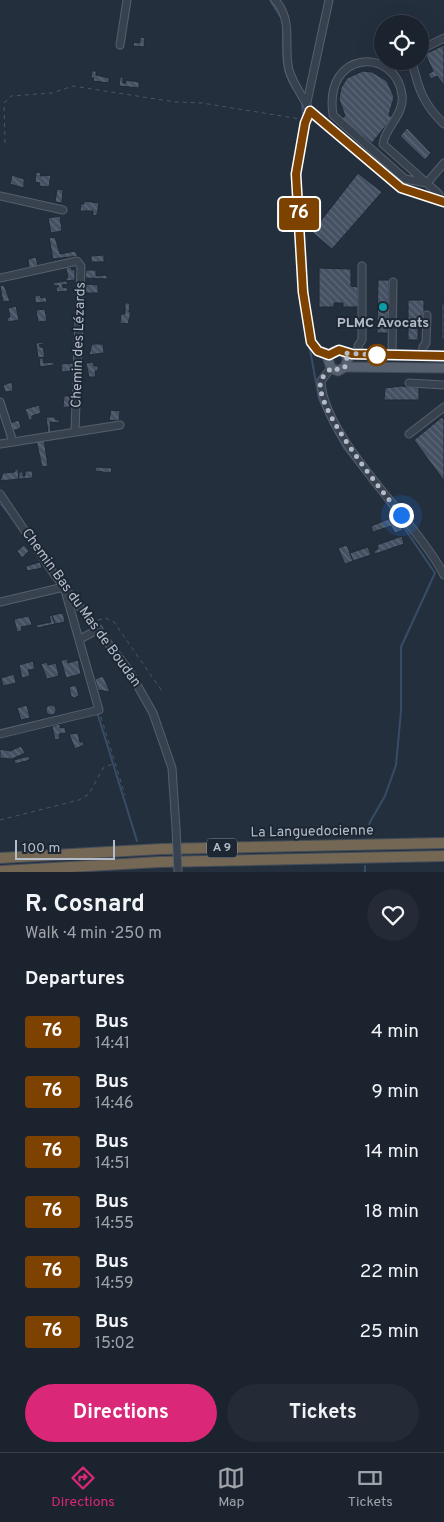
<!DOCTYPE html>
<html lang="en">
<head>
<meta charset="utf-8">
<style>
  :root { --surface:#1b232e; --page:#242b36; --text:#f1f3f6; --muted:#a0a4aa; --line:#39404a; --accent:#db2777 }
  body { margin:0; font-family:Overpass,sans-serif; background:var(--page); color:var(--text); height:100vh; display:flex; flex-direction:column; font-size:19px; white-space:nowrap }
  * { box-sizing:border-box; margin:0 }
  p { font-size:16px; color:var(--muted) }
  .icon { flex:none; width:28px; height:28px; fill:none; stroke:currentColor; stroke-width:2; stroke-linecap:round; stroke-linejoin:round }
  .map { position:relative; height:872px; overflow:hidden }
  .panel { display:flex; flex-direction:column; background:var(--surface); flex:1 }
  .panel>* { flex:none }
  .badge { padding:0 10px; border-radius:4px; font-size:18px; line-height:32px }
  .buttons { position:absolute; left:374px; top:15px; display:grid; gap:10px }
  .buttons a { display:grid; place-items:center; width:55px; height:55px; border-radius:50%; background:var(--surface); box-shadow:0 5px 20px #0002,0 0 0 1px var(--line); font-size:25px }
  .scale { position:absolute; left:15px; bottom:12px; width:100px; box-sizing:border-box; padding-left:5px; border:2px solid #b4bcc9; border-top:0; font-size:14px; line-height:18px; white-space:nowrap; color:#b4bcc9; -webkit-text-stroke:4px #1d2633; paint-order:stroke }
  .you { position:absolute; width:25px; height:25px; margin:-12px; border:4px solid #fff; border-radius:50%; background:#1a73e8; box-shadow:0 0 0 8px #1a73e833 }
  .map>.badge { position:absolute; translate:-50% -50%; box-shadow:0 0 0 2px #fff }
  h2 { padding:0 25px; font-size:19px; line-height:45px }
  .round { display:grid; place-items:center; flex:none; width:52px; height:52px; border-radius:26px; background:var(--page) }
  .head { display:flex; align-items:center; justify-content:space-between; height:85px; padding:0 25px }
  h1 { font-size:24px; font-weight:700; line-height:38px }
  .action { display:flex; gap:10px; margin-top:auto; padding:10px 25px }
  .action a { flex:1; height:58px; border-radius:30px; background:var(--accent); color:#fff; font-size:20px; font-weight:700; line-height:58px; text-align:center }
  .action a+a { background:var(--page); color:var(--text) }
  ul { padding:0; list-style:none }
  li { display:flex; align-items:center; gap:15px; height:60px; padding:0 25px }
  li div { flex:1 }
  li b { display:block; font-size:19px }
  li em { font-style:normal }
  li .badge { min-width:55px; font-weight:700; text-align:center }
  .tab-bar { display:flex; justify-content:space-around; align-items:center; height:70px; border-top:1px solid var(--line); background:var(--surface); font-size:14px; color:var(--muted) }
  .tab-bar a { display:grid; justify-items:center; gap:2px }
  .tab-bar .selected { color:var(--accent) }
  .map>svg:first-child { display:block }
  .lines { fill:none; stroke-linecap:round; stroke-linejoin:round }
  .stream { stroke:#394c67; stroke-width:2 }
  .building { fill:url(#building-back-hatch); stroke:#1f2835 }
  .minor-casing { stroke:#565f6c; stroke-width:9 }
  .major-casing { stroke:#414a57; stroke-width:11 }
  .highway-casing { stroke:#434c59; stroke-width:12 }
  .path { stroke:#44595c; stroke-width:1; stroke-dasharray:4 4; stroke-linecap:butt }
  .minor { stroke:#38414e; stroke-width:7 }
  .major { stroke:#56606e; stroke-width:9 }
  .highway { stroke:#746855; stroke-width:10 }
  .minor-bridge-casing { stroke:#565f6c; stroke-width:9; stroke-linecap:butt }
  .minor-bridge { stroke:#38414e; stroke-width:7 }
  .line-casing { stroke:#fff; stroke-width:11 }
  .line { stroke:#7e4200; stroke-width:8 }
  .walk { stroke:#b4bcc9; stroke-width:5; stroke-dasharray:0 9 }
  .culture-dot { fill:#0f9aa8; stroke:#1d2633; stroke-width:2 }
  .stop-dot { fill:#fff; stroke:#7e4200; stroke-width:2.5 }
  .labels { text-anchor:middle; dominant-baseline:central; stroke-width:4; stroke-linejoin:round; paint-order:stroke }
  .shield { fill:#1d2633; stroke:#878f9c; stroke-width:1 }
  .shield-label { font-size:12px; font-weight:bold; fill:#b4bcc9 }
  .poi-label { font-size:14px; font-weight:bold; fill:#b4bcc9; stroke:#1d2633 }
  .street-label { font-size:14px; fill:#b4bcc9; stroke:#1d2633 }
</style>
</head>
<body>
<div class="map">
<svg width="444" height="872" viewBox="0 0 444 872">
  <defs>
    <pattern id="building-back-hatch" width="6" height="6" patternUnits="userSpaceOnUse" patternTransform="scale(1.25)"><rect width="6" height="6" fill="#455162"/><path d="M-1 5l2 2M0 0l6 6M5-1l2 2" fill="none" stroke="#5d6877"/></pattern>
  </defs>
  <rect width="100%" height="100%" fill="#242f3e"/>
  <g class="lines">
    <g class="stream">
      <polyline points="270,0 280,16"/>
      <path d="M 283,30 C 283,51 281,70 293,88"/>
      <polyline points="302,102 303,115"/>
      <polyline points="295,160 301,123"/>
      <polyline points="309,344 319,399 344,448 358,465"/>
      <polyline points="1,504 13,519"/>
      <polyline points="97,712 137,841"/>
      <polyline points="366,835 370,822 385,796 396,765 401,711 401,647 435,573 388,504"/>
      <polyline points="365,872 365,866"/>
    </g>
  </g>
  <g class="building">
    <polygon points="140,37 145,38 144,47 133,46 134,42 140,43"/>
    <polygon points="444,45 444,85 437,76 431,79 428,74 433,71 425,54"/>
    <polygon points="92,71 96,71 96,75 109,78 109,83 93,81 94,78 91,78"/>
    <polygon points="363,71 372,72 387,81 394,97 389,115 392,118 372,143 341,119 345,116 339,99 341,88 347,78"/>
    <polygon points="120,77 123,77 123,83 126,83 126,80 139,82 139,88 119,86"/>
    <polygon points="407,128 431,153 425,160 400,136"/>
    <polygon points="36,172 41,173 40,176 51,175 49,187 39,186 40,183 35,182"/>
    <polygon points="358,173 382,192 332,249 312,232"/>
    <polygon points="12,175 24,179 24,188 10,184"/>
    <polygon points="57,189 63,190 62,203 55,202"/>
    <polygon points="84,201 99,203 97,215 93,216 93,211 80,211 81,204 84,204"/>
    <polygon points="60,216 62,231 51,233 48,218"/>
    <polygon points="55,237 60,254 75,251 78,256 53,259 49,238"/>
    <polygon points="104,255 104,262 91,262 91,256"/>
    <polygon points="36,257 38,266 29,268 28,259"/>
    <polygon points="71,267 72,270 75,269 75,280 66,281 66,278 68,278 66,268"/>
    <polygon points="319,268 351,269 351,286 358,287 358,307 343,307 343,303 334,303 334,307 319,307"/>
    <polygon points="86,270 96,270 96,276 107,275 107,279 85,278"/>
    <polygon points="378,280 389,280 388,333 377,333"/>
    <polygon points="66,281 68,284 62,285 63,288 67,287 68,291 57,292 56,288 59,286 55,286 52,283"/>
    <polygon points="85,284 98,285 98,293 85,293"/>
    <polygon points="4,285 10,301 3,302 0,286"/>
    <polygon points="40,295 41,298 46,297 47,302 35,303 35,296"/>
    <polygon points="408,300 424,300 424,318 418,317 418,340 408,340"/>
    <polygon points="125,303 130,303 129,312 131,312 128,324 120,323 121,314 125,314"/>
    <rect x="442" y="303" width="2" height="36"/>
    <polygon points="16,306 19,320 8,322 7,318 10,317 8,308"/>
    <polygon points="45,309 47,321 38,322 36,310"/>
    <polygon points="43,342 43,344 39,345 40,347 43,347 45,357 38,358 36,343"/>
    <polygon points="92,344 103,344 104,353 89,355"/>
    <polygon points="39,358 43,358 44,363 54,362 54,365 40,367"/>
    <polygon points="93,362 94,366 98,366 98,371 95,371 96,377 89,377 86,363"/>
    <polygon points="74,363 74,371 62,372 61,364"/>
    <polygon points="12,382 13,391 5,392 3,385"/>
    <polygon points="401,386 419,388 419,400 384,400 385,388"/>
    <polygon points="64,396 72,396 73,406 63,408"/>
    <polygon points="39,405 41,413 32,416 32,420 29,420 25,409"/>
    <polygon points="111,410 120,411 119,421 109,420"/>
    <polygon points="46,417 55,417 56,420 59,419 59,423 50,422 51,433 48,433"/>
    <polygon points="442,417 444,420 444,481 414,440"/>
    <polygon points="19,420 21,428 13,431 10,423"/>
    <polygon points="44,439 48,466 42,467 36,440"/>
    <polygon points="96,467 112,468 111,473 95,471"/>
    <polygon points="15,469 18,469 19,479 0,481 3,473 15,472"/>
    <polygon points="25,471 32,471 33,478 19,479 19,472 23,472 23,476 25,476"/>
    <polygon points="391,518 398,528 401,527 403,530 395,533 391,526 373,532 371,526"/>
    <polygon points="402,536 404,544 375,554 374,551 378,549 377,545"/>
    <polygon points="24,545 29,551 22,558 17,551"/>
    <polygon points="347,545 353,561 345,564 338,548"/>
    <polygon points="368,547 371,555 353,561 350,553"/>
    <polygon points="40,562 42,568 27,571 26,566"/>
    <polygon points="63,613 65,622 55,624 52,615"/>
    <polygon points="52,615 55,624 37,628 36,625 51,622 49,616"/>
    <polygon points="29,616 32,625 21,627 22,631 17,632 14,619"/>
    <polygon points="67,659 68,663 78,660 81,674 66,678 61,660"/>
    <polygon points="33,661 35,669 28,670 30,676 22,678 19,665"/>
    <polygon points="47,662 48,665 56,663 59,676 47,679 41,664"/>
    <polygon points="14,674 16,683 3,686 1,678"/>
    <polygon points="103,676 108,687 110,692 98,690 95,679"/>
    <polygon points="76,685 79,696 74,698 71,696 69,687"/>
    <circle cx="51" cy="710" r="5"/>
    <polygon points="27,705 30,718 21,720 17,708"/>
    <polygon points="60,724 60,728 65,727 66,733 59,734 60,739 55,740 52,726"/>
    <polygon points="78,733 80,742 83,742 84,745 75,749 69,734"/>
    <polygon points="21,746 25,753 12,759 0,758 0,749 10,751"/>
    <polygon points="29,756 30,760 15,764 14,760"/>
  </g>
  <g class="lines">
    <g class="minor-casing">
      <g id="minor">
        <path d="M 275,0 C 294,21 283,45 289,70 C 293,84 304,98 310,111 L 401,188 L 444,202"/>
        <polyline points="120,45 127,0"/>
        <polyline points="420,50 444,38"/>
        <path d="M 412,61 C 418,89 424,105 444,124"/>
        <polyline points="307,102 329,0"/>
        <polyline points="310,111 305,123 296,175 303,292 311,343 319,351 329,355"/>
        <path d="M 439,194 L 383,144 C 385,127 405,114 402,95 C 396,47 323,49 333,115 L 405,179 L 427,183 L 444,163"/>
        <polyline points="0,196 63,210"/>
        <polyline points="0,278 77,261 81,266 75,431"/>
        <polyline points="358,355 358,346 362,340 362,266"/>
        <polyline points="392,355 393,282"/>
        <polyline points="422,356 423,347 426,343 427,315"/>
        <path d="M 331,368 L 321,381 C 323,439 416,520 444,575"/>
        <polyline points="409,383 444,385"/>
        <polyline points="0,402 13,442"/>
        <polyline points="409,434 444,407"/>
        <polyline points="0,444 120,425"/>
        <polyline points="0,494 54,574 128,669 153,713 172,768 176,828"/>
        <polyline points="0,602 64,587 99,710 0,734"/>
        <polyline points="80,639 99,629"/>
      </g>
    </g>
    <g class="major-casing">
      <g id="major">
        <path d="M 345,353 L 348,359 L 345,367 L 338,371 L 331,368 L 328,359 C 333,346 342,352 352,354 L 444,356"/>
        <polyline points="345,367 444,368"/>
      </g>
    </g>
    <g class="highway-casing">
      <g id="highway">
        <polyline points="0,858 161,849 444,843"/>
        <polyline points="0,871 159,862 444,856"/>
      </g>
    </g>
    <g class="path">
      <polyline points="5,143 4,103 11,96 52,93 73,86 175,102 202,103 300,119"/>
      <polyline points="98,620 106,618 114,622 162,691"/>
      <polyline points="101,717 125,795"/>
      <polyline points="0,820 79,800 89,794 103,768 115,763"/>
    </g>
    <use href="#minor" class="minor"/>
    <use href="#major" class="major"/>
    <use href="#highway" class="highway"/>
    <g class="minor-bridge-casing">
      <polyline id="minor-bridge" points="176,828 178,872"/>
    </g>
    <use href="#minor-bridge" class="minor-bridge"/>
  </g>
  <g class="lines">
    <g class="line-casing">
      <polyline id="line" points="444,202 401,188 310,111 305,123 296,174 303,292 311,342 318,351 329,355 339,350 352,354 444,356"/>
    </g>
    <use href="#line" class="line"/>
    <path class="walk" d="M 377,355 L 380,355 L 344,353 C 349,359 348,366 341,370 L 331,368 C 328,372 323,376 321,380 C 312,406 384,493 401,515"/>
  </g>
  <circle class="culture-dot" cx="383" cy="307" r="5"/>
  <circle class="stop-dot" cx="377" cy="355" r="10"/>
  <g class="labels">
    <rect class="shield" x="207" y="838.5" width="30" height="19" rx="4"/>
    <g class="shield-label">
      <text x="222" y="848">A 9</text>
    </g>
    <g class="poi-label">
      <text x="383" y="323">PLMC Avocats</text>
    </g>
    <g class="street-label">
      <text transform="translate(79 345) rotate(-88)">Chemin des Lézards</text>
      <text transform="translate(81 608) rotate(54)">Chemin Bas du Mas de Boudan</text>
      <text transform="translate(312 832) rotate(-1)">La Languedocienne</text>
    </g>
  </g>
</svg>
<div class="buttons">
<a><svg class="icon" aria-label="locate" viewBox="0 0 24 24"><circle cx="12" cy="12" r="6"/><path d="M12 2v4M12 18v4M2 12h4M18 12h4"/></svg></a>
</div>
<div class="scale">100 m</div>
<div class="you" style="left:401px;top:515px"></div>
<b class="badge" style="left:299px;top:214px;background:#7e4200;color:#fff">76</b>
</div>
<section class="panel">
<div class="head"><div><h1>R. Cosnard</h1><p>Walk · 4 min · 250 m</p></div><a class="round"><svg class="icon" aria-label="heart" viewBox="0 0 24 24"><path d="M12 20l-8-8c-3-5 5-10 8-4 3-6 11-1 8 4z"/></svg></a></div>
<h2>Departures</h2>
<ul>
<li><span class="badge" style="background:#7e4200;color:#fff">76</span><div><b>Bus</b><p>14:41</p></div><em>4 min</em></li>
<li><span class="badge" style="background:#7e4200;color:#fff">76</span><div><b>Bus</b><p>14:46</p></div><em>9 min</em></li>
<li><span class="badge" style="background:#7e4200;color:#fff">76</span><div><b>Bus</b><p>14:51</p></div><em>14 min</em></li>
<li><span class="badge" style="background:#7e4200;color:#fff">76</span><div><b>Bus</b><p>14:55</p></div><em>18 min</em></li>
<li><span class="badge" style="background:#7e4200;color:#fff">76</span><div><b>Bus</b><p>14:59</p></div><em>22 min</em></li>
<li><span class="badge" style="background:#7e4200;color:#fff">76</span><div><b>Bus</b><p>15:02</p></div><em>25 min</em></li>
</ul>
<div class="action"><a>Directions</a><a>Tickets</a></div>
</section>
<nav class="tab-bar">
<a class="selected"><svg class="icon" aria-label="directions" viewBox="0 0 24 24"><path d="M12 3l9 9-9 9-9-9zM9 14v-3h6M13 9l2 2-2 2"/></svg>Directions</a>
<a><svg class="icon" aria-label="map" viewBox="0 0 24 24"><path d="M3 6l6-2 6 2 6-2v14l-6 2-6-2-6 2zM9 4v14M15 6v14"/></svg>Map</a>
<a><svg class="icon" aria-label="tickets" viewBox="0 0 24 24"><path d="M3 7h18v10H3zM15 7v10"/></svg>Tickets</a>
</nav>
</body>
</html>
